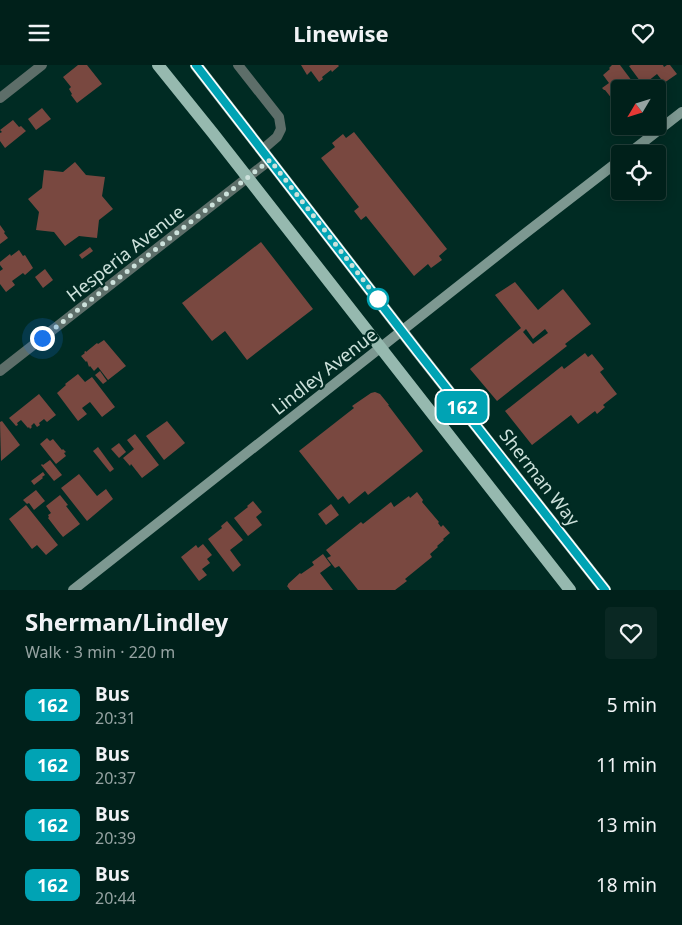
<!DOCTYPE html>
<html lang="en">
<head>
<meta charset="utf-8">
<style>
  :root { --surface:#00201a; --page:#0a2823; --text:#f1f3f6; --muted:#95a3a2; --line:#223e39 }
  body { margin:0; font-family:"Noto Sans",sans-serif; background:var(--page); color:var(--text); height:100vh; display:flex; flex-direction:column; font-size:19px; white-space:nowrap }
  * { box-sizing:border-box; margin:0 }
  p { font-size:16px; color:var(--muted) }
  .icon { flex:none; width:28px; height:28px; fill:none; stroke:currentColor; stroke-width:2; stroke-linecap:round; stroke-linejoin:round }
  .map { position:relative; height:525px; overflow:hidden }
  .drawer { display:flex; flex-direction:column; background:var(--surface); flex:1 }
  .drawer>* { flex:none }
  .badge { padding:0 10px; border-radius:8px; font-size:18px; line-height:32px }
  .needle { width:32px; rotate:232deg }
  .controls { position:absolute; left:611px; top:15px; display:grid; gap:10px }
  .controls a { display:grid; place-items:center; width:55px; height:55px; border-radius:5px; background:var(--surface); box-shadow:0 2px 12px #0003,0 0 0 1px var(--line); font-size:25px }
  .you { position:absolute; width:25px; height:25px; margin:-12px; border:4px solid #fff; border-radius:50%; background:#1a73e8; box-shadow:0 0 0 8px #1a73e833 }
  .map>.badge { position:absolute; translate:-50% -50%; box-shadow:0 0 0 2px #fff }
  .round { display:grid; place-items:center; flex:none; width:52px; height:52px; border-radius:5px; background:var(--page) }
  .summary { display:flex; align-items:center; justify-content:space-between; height:85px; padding:0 25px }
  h1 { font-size:24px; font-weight:700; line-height:38px }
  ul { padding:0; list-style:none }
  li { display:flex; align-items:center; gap:15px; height:60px; padding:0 25px }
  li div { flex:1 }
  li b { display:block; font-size:19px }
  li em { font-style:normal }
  li .badge { min-width:55px; font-weight:700; text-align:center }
  header { display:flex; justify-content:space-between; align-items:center; height:65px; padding:0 25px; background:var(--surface); font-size:22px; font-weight:700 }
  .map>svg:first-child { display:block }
  .building { fill:#794840; fill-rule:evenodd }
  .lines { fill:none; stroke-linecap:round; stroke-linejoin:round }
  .street { stroke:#5d6e69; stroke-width:10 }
  .secondary { stroke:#7d9891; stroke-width:10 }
  .primary { stroke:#96b9af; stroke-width:12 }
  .line-casing { stroke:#fff; stroke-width:11 }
  .line { stroke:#00a3b4; stroke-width:8 }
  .walk { stroke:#cce1db; stroke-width:5; stroke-dasharray:0 9 }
  .stop-dot { fill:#fff; stroke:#00a3b4; stroke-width:2.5 }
  .labels { text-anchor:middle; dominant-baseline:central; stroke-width:4.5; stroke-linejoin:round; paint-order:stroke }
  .street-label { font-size:18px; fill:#cce1db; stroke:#002b23 }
</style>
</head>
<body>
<header><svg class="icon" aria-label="menu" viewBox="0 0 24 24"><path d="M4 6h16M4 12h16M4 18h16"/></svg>Linewise<svg class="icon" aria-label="heart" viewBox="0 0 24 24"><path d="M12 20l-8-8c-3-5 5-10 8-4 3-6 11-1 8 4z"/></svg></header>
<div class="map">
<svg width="682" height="525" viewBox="0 0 682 525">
  <rect width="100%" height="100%" fill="#002b23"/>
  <g class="building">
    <polygon points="78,0 87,0 102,19 77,38 71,30 72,29 69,24 71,22 63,12"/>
    <polygon points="301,0 338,0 339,1 332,7 331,5 322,12 323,14 319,17 311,6 307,10"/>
    <polygon points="612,0 620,0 638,24 620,24 620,46 616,41 617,40 605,25 604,25 602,23 609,18 603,10 610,4 609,3"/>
    <polygon points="631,0 663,0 664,2 667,0 670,0 677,9 664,18 657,9 643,20 629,1"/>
    <polygon points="42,43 51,54 36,65 28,54"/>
    <polygon points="13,55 19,62 21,61 26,66 5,83 0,76 0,68 2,67 0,65"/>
    <polygon points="354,67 447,184 439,191 442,195 431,203 428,199 414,211 366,151 361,155 354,146 359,142 321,93 335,82 332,78 343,69 346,73"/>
    <polygon points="75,97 86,110 105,112 102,131 113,144 99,155 97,173 79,171 65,181 54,167 36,165 39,147 28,134 42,123 44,105 63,107"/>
    <polygon points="0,160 5,167 4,168 8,173 0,179"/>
    <polygon points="261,177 313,244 247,295 225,266 212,276 182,238"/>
    <polygon points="90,182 93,186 82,194 79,190"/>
    <polygon points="19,185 23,191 25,190 33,203 25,210 23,208 12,216 15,220 6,227 0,219 0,206 3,204 0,200 0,197 10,189 11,191"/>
    <polygon points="45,204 53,215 43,223 35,212"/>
    <path d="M 515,217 L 538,245 L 563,224 L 591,259 L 565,279 L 567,281 L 497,336 L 470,304 L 521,263 L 495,230 ZM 526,264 L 533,274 L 545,264 L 548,268 L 533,279 L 523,267 Z"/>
    <polygon points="104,275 126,301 108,315 98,302 94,306 90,301 89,302 87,296 86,297 81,291 85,288 84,287 86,286 86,287 97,278 98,279"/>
    <polygon points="585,288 588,292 592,289 604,304 600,307 617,329 603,340 605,342 597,349 595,346 578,359 571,350 532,380 505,346 562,301 564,304"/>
    <polygon points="100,306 107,316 103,319 95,310"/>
    <polygon points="78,309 85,317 92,312 115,342 102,352 90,337 82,343 87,349 78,356 57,328 66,320 65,319"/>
    <polygon points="375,327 380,329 389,340 388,340 423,386 368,430 365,426 349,439 343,431 338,435 299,386 354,343 352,341 371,328"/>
    <polygon points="39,329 56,350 47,357 44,354 39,358 40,360 37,362 34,358 31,361 32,362 30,364 29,362 28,363 21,355 17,358 18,360 16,361 9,353"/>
    <polygon points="2,356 20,380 1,396 0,357"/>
    <polygon points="167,356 185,378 164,395 146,371"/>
    <polygon points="135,369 159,400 142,413 131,399 130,401 123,393 134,384 127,375"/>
    <polygon points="47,373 50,376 53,374 62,385 63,384 66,387 64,388 66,391 56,399 40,379"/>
    <polygon points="119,378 126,387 119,393 111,384"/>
    <polygon points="98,382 114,404 110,407 93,386"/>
    <polygon points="50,395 62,410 54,416 41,400 42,399 43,400"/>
    <polygon points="43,407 45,410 42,412 43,413 34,420 31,416"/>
    <polygon points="79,409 97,431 106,424 113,434 87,456 61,423"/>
    <polygon points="36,425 45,436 34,445 29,438 27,439 23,435"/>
    <polygon points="417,427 423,435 422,437 439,457 438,458 441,462 443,460 450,468 443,474 444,475 437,481 438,482 430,489 432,492 405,514 407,516 395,525 358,525 339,501 335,503 327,493 331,491 326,485 361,457 363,459 391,437 394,442 409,431 410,433"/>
    <polygon points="60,430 68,440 66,441 80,459 63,472 58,466 48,453 49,452 48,450 51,448 46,441"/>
    <polygon points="253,436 262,447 256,452 262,460 248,471 234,453 248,442 247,441"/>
    <polygon points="331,439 339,450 326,460 318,449"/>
    <polygon points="26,440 58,480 46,490 37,480 32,484 9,454"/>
    <polygon points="227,456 243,475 230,485 241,500 233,507 208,474 222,463 221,461"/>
    <polygon points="203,479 212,490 207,494 210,498 202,504 207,510 199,516 181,492 196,480 198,483"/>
    <polygon points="323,489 331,500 320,508 333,525 290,525 287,521 288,520 288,519 300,508 301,509 314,500 312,497"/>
  </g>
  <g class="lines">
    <g class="street">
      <polyline points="238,0 279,52 281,64 277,72 262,85"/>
      <polyline points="0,33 42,0"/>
      <polyline points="0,306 270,95"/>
    </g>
    <g class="secondary">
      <polyline points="628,89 682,47"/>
      <polyline points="73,525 527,167 620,95"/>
    </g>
    <g class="primary">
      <polyline points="158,0 212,67 570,525"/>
      <polyline points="196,0 418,287 605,525"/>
    </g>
  </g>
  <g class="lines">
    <g class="line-casing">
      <polyline id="line" points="196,0 418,287 605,525"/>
    </g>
    <use href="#line" class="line"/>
    <polyline class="walk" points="42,273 270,95 378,234"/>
  </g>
  <circle class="stop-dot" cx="378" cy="234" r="10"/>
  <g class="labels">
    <g class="street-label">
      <text transform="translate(125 188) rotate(-38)">Hesperia Avenue</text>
      <text transform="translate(324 306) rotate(-38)">Lindley Avenue</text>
      <text transform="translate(540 412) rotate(52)">Sherman Way</text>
    </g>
  </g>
</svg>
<div class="controls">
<a><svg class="needle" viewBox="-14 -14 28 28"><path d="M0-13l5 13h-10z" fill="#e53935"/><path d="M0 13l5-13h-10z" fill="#95a3a2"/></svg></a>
<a><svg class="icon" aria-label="locate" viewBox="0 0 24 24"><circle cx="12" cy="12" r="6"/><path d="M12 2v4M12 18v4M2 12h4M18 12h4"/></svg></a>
</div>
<div class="you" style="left:42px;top:273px"></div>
<b class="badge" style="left:462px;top:342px;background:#00a3b4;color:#fff">162</b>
</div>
<section class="drawer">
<div class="summary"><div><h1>Sherman/Lindley</h1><p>Walk · 3 min · 220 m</p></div><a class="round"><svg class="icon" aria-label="heart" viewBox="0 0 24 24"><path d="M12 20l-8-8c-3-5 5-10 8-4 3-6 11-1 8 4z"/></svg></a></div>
<ul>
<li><span class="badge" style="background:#00a3b4;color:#fff">162</span><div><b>Bus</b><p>20:31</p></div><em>5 min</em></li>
<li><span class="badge" style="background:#00a3b4;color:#fff">162</span><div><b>Bus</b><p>20:37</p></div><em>11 min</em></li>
<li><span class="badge" style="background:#00a3b4;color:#fff">162</span><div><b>Bus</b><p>20:39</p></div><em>13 min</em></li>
<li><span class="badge" style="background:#00a3b4;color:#fff">162</span><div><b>Bus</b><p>20:44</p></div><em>18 min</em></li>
</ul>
</section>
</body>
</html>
